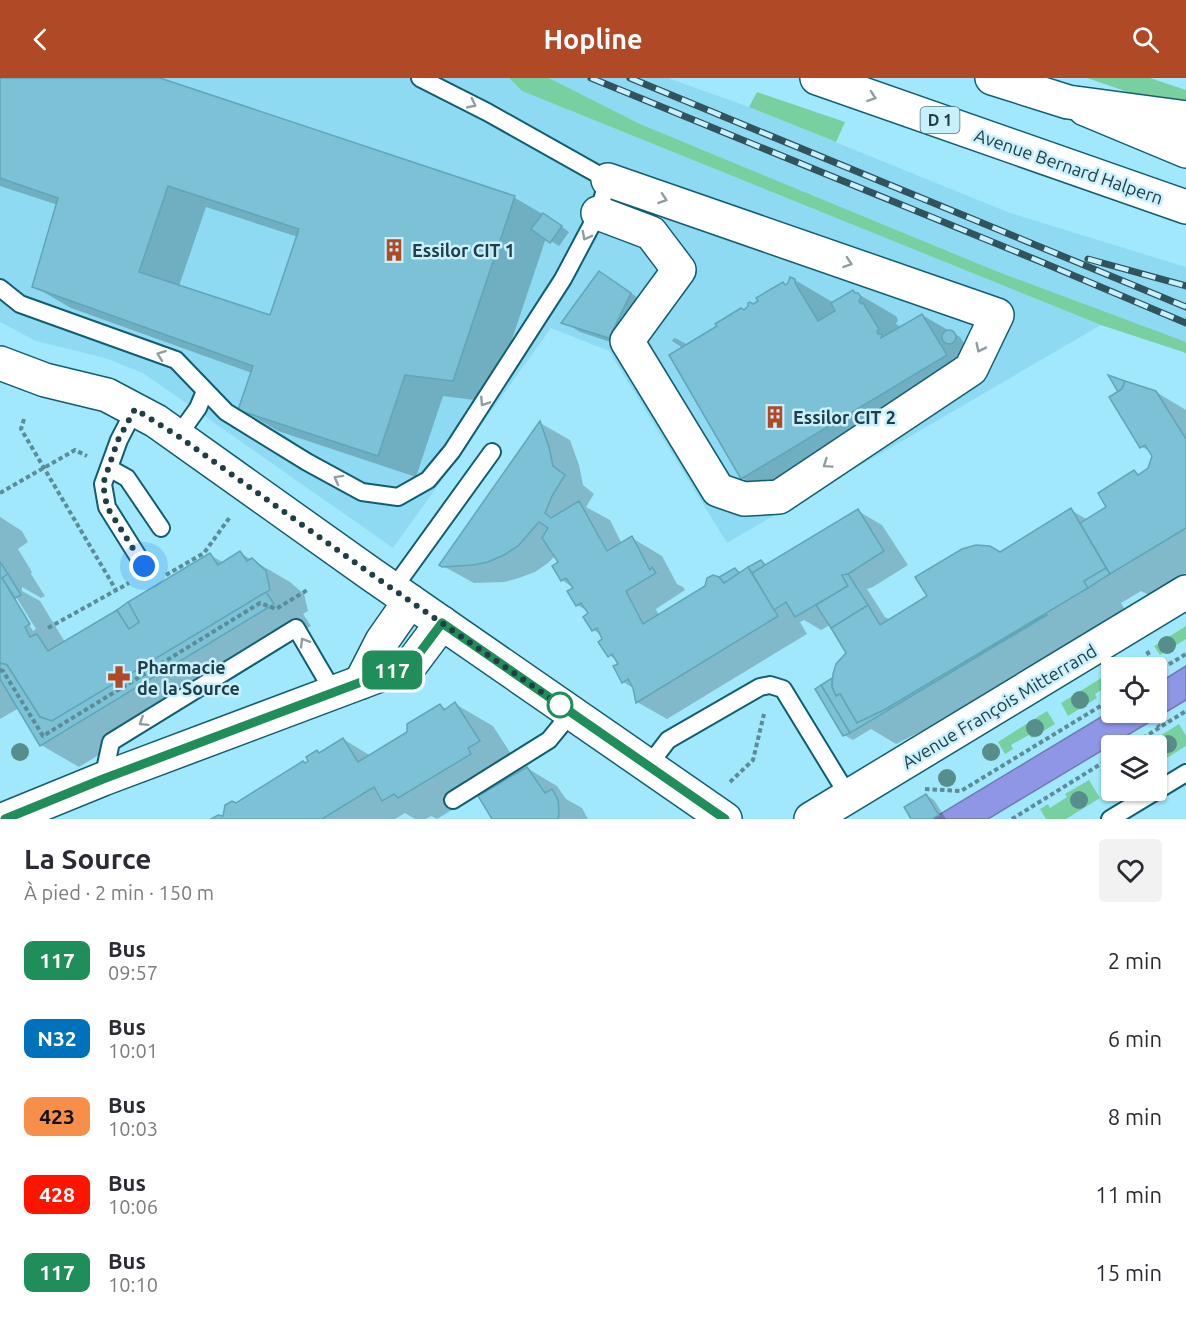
<!DOCTYPE html>
<html lang="fr">
<head>
<meta charset="utf-8">
<style>
  :root { --surface:#fff; --page:#f2f2f3; --text:#2b2b33; --muted:#7c7c81; --accent:#b04925 }
  body { margin:0; font-family:Ubuntu,sans-serif; background:var(--page); color:var(--text); height:100vh; display:flex; flex-direction:column; font-size:22px; white-space:nowrap }
  * { box-sizing:border-box; margin:0 }
  p { font-size:20px; color:var(--muted) }
  .icon { flex:none; width:33px; height:33px; fill:none; stroke:currentColor; stroke-width:2; stroke-linecap:round; stroke-linejoin:round }
  .map { position:relative; height:741px; overflow:hidden }
  .panel { display:flex; flex-direction:column; background:var(--surface); flex:1 }
  .panel>* { flex:none }
  .badge { padding:0 12px; border-radius:9px; font-size:21px; line-height:39px }
  .buttons { position:absolute; left:1101px; top:579px; display:grid; gap:12px }
  .buttons a { display:grid; place-items:center; width:66px; height:66px; border-radius:6px; background:var(--surface); box-shadow:0 2px 4px #0004; font-size:30px }
  .you { position:absolute; width:30px; height:30px; margin:-15px; border:4px solid #fff; border-radius:50%; background:#1a73e8; box-shadow:0 0 0 9px #1a73e833 }
  .map>.badge { position:absolute; translate:-50% -50%; box-shadow:0 0 0 3px #fff }
  .round { display:grid; place-items:center; flex:none; width:63px; height:63px; border-radius:6px; background:var(--page) }
  .headline { display:flex; align-items:center; justify-content:space-between; height:102px; padding:0 24px }
  h1 { font-size:28px; font-weight:600; line-height:45px }
  ul { padding:0; list-style:none }
  li { display:flex; align-items:center; gap:18px; height:78px; padding:0 24px }
  li div { flex:1 }
  li b { display:block; font-size:22px }
  li em { font-style:normal }
  li .badge { min-width:66px; font-weight:700; text-align:center }
  header { display:flex; justify-content:space-between; align-items:center; height:78px; padding:0 24px; background:var(--accent); color:#fff; font-size:27px; font-weight:600 }
  .map>svg:first-child { display:block }
  .built { fill:#8ddaf2 }
  .green { fill:#78d0a0 }
  .water { fill:#8f96e5; stroke:#6e7cb5; stroke-width:1.5 }
  .shadow { fill:#0003; fill-rule:evenodd }
  .building { fill:#7cc1d5; stroke:#61a5b9; stroke-width:1.5; fill-rule:evenodd }
  .lines { fill:none; stroke-linecap:round; stroke-linejoin:round }
  .lane-casing { stroke:#125e71; stroke-width:20 }
  .street-casing { stroke:#125e71; stroke-width:36 }
  .secondary-casing { stroke:#125e71; stroke-width:36 }
  .primary-casing { stroke:#125e71; stroke-width:36 }
  .highway-casing { stroke:#125e71; stroke-width:36 }
  .path { stroke:#5c8b99; stroke-width:4; stroke-dasharray:4.5 3; stroke-linecap:butt }
  .lane { stroke:#fff; stroke-width:16 }
  .street { stroke:#fff; stroke-width:33 }
  .secondary { stroke:#fff; stroke-width:33 }
  .primary { stroke:#fff; stroke-width:33 }
  .highway { stroke:#fff; stroke-width:33 }
  .rail-casing { stroke:#31535d; stroke-width:7 }
  .rail { stroke:#c8f0fd; stroke-width:4.5; stroke-dasharray:14; stroke-linecap:butt }
  .tree { fill:#578d8b }
  .oneway { stroke:#909ea2 }
  .line-casing { stroke:#fff; stroke-width:14 }
  .line { stroke:#1f8e5a; stroke-width:9 }
  .walk { stroke:#213e46; stroke-width:6; stroke-dasharray:0 10.8 }
  .stop-dot { fill:#fff; stroke:#1f8e5a; stroke-width:3 }
  .labels { text-anchor:middle; dominant-baseline:central; stroke-width:5; stroke-linejoin:round; paint-order:stroke }
  .shield { fill:#c8f0fd; stroke:#53737d; stroke-width:1.5 }
  .shield-label { font-size:16px; font-weight:bold; fill:#213e46 }
  .street-label { font-size:18px; fill:#213e46; stroke:#c8f0fd }
  .poi-label { font-size:18px; font-weight:bold; fill:#213e46; stroke:#c8f0fd; text-anchor:start }
</style>
</head>
<body>
<header><svg class="icon" aria-label="back" viewBox="0 0 24 24"><path d="M15 5l-7 7 7 7"/></svg>Hopline<svg class="icon" aria-label="search" viewBox="0 0 24 24"><circle cx="10" cy="10" r="6"/><path d="M15 15l6 6"/></svg></header>
<div class="map">
<svg width="1186" height="741" viewBox="0 0 1186 741">
  <rect width="100%" height="100%" fill="#a2e8fd"/>
  <g class="built">
    <polygon points="0,0 509,0 522,13 1101,247 727,465 609,273 551,250 393,470 143,295 105,280 36,263 0,244"/>
    <polygon points="549,0 668,0 749,29 1010,135 1186,189 1186,265 996,193 640,46"/>
  </g>
  <g class="green">
    <polygon points="509,0 549,0 640,46 996,193 1186,264 1186,275 1101,247 522,13"/>
    <polygon points="1087,0 1150,0 1186,12 1186,24 1151,22"/>
    <polygon points="757,14 845,44 836,64 749,29"/>
    <polygon points="1186,548 1186,561 1160,577 1154,568"/>
    <polygon points="1111,594 1111,606 1095,616 1097,620 1068,638 1061,625"/>
    <polygon points="1047,633 1055,646 1032,660 1029,657 1011,667 1013,671 1005,676 998,664"/>
    <polygon points="1179,646 1186,658 1186,668 1157,686 1156,668 1153,667 1150,664"/>
    <polygon points="1089,702 1100,720 1066,741 1046,741 1040,731 1048,726 1050,730 1067,719 1065,716"/>
  </g>
  <polygon class="water" points="1186,588 1186,622 988,741 932,741 1111,633 1112,634 1156,634 1157,606"/>
  <g class="shadow">
    <path d="M 0,0 L 157,0 L 515,120 L 553,142 L 569,154 L 559,168 L 546,160 L 491,324 L 443,318 L 416,399 L 278,353 L 240,331 L 252,295 L 71,230 L 33,208 L 58,127 L 0,108 ZM 206,129 L 298,159 L 271,239 L 179,208 Z"/>
    <polygon points="795,202 834,225 858,216 896,238 898,242 896,246 901,249 922,237 960,259 984,300 780,422 742,400 683,270 672,263 674,260 677,261 686,266 686,268"/>
    <polygon points="616,205 647,226 626,269 580,254 564,244"/>
    <polygon points="1156,314 1186,332 1186,495 1149,517 1141,513 1121,525 1125,532 924,652 896,666 871,651 853,662 844,657 817,611 832,602 834,603 847,575 830,547 821,552 804,542 800,544 807,556 667,641 637,624 635,611 623,604 615,589 620,586 618,583 609,577 602,557 593,552 589,534 577,527 575,511 562,502 560,485 555,478 548,485 535,494 519,500 504,504 474,505 441,487 540,345 570,362 579,387 583,407 594,416 586,429 610,442 622,466 632,460 662,478 677,506 683,509 685,512 656,531 659,538 725,503 735,491 742,495 761,484 768,487 858,433 882,447 908,487 873,509 867,511 885,539 891,542 1071,432 1088,442 1108,430 1134,394 1140,397 1149,391 1153,377 1151,374 1142,369"/>
    <path d="M 0,439 L 22,453 L 28,464 L 18,471 L 32,494 L 31,496 L 45,518 L 41,520 L 22,509 L 22,513 L 40,523 L 65,564 L 210,477 L 224,485 L 240,475 L 290,504 L 304,516 L 308,533 L 303,536 L 311,548 L 79,689 L 41,667 L 19,630 L 0,641 ZM 12,519 L 16,519 L 36,551 L 33,553 Z"/>
    <polygon points="455,626 493,648 517,685 505,692 508,698 437,741 431,738 426,741 415,741 405,735 395,741 214,741 224,740 236,727 305,686 317,674 320,676 343,661 371,678 408,655 440,628 447,631"/>
    <polygon points="527,690 557,708 566,721 582,730 588,741 494,741"/>
    <polygon points="926,717 934,722 946,741 913,741"/>
  </g>
  <g class="building">
    <path d="M 0,0 L 160,0 L 515,118 L 453,303 L 405,297 L 378,378 L 238,332 L 253,288 L 32,209 L 58,120 L 0,100 ZM 168,108 L 299,151 L 270,237 L 139,194 Z"/>
    <polygon points="543,135 562,148 550,165 531,151"/>
    <polygon points="599,193 631,215 609,260 561,245"/>
    <polygon points="790,199 795,201 795,205 818,243 835,233 831,225 853,212 855,215 858,215 861,219 859,223 861,226 863,225 879,251 877,253 878,256 882,256 881,260 922,236 947,277 741,401 669,277 717,248 715,246 741,230 744,232 748,228 748,225 750,224 753,226 758,223 756,220 783,204 785,207 788,205"/>
    <circle cx="949" cy="259" r="7"/>
    <polygon points="1108,297 1125,303 1122,311 1118,314"/>
    <polygon points="1125,303 1156,313 1186,361 1186,450 1110,496 1080,445 1106,429 1098,415 1134,392 1138,397 1148,390 1152,378 1145,367 1140,370 1109,319 1122,311"/>
    <polygon points="540,343 549,369 553,388 565,397 552,418 545,435 551,440 579,423 607,473 632,458 650,492 652,489 656,495 626,513 643,546 705,508 707,500 713,497 719,499 724,505 748,489 778,538 636,625 633,610 628,601 622,605 613,588 618,586 612,576 608,579 598,564 602,561 597,550 592,553 583,539 588,535 581,525 576,528 567,513 573,510 566,500 561,503 552,488 558,484 542,460 548,450 539,444 518,468 504,477 488,484 473,487 442,489 439,487"/>
    <polygon points="1071,430 1106,490 1084,503 1088,510 886,631 857,645 840,616 836,618 832,609 833,596 836,586 846,575 831,550 868,527 880,547 927,518 915,499 962,471 976,467 990,468 1000,474"/>
    <polygon points="858,431 884,473 848,496 842,497 848,508 795,539 786,524 774,532 752,495"/>
    <polygon points="240,473 247,483 252,480 266,493 270,512 52,643 40,639 7,587 0,585 0,484 8,496 2,500 30,546 25,549 30,559 37,556 48,573 117,532 129,551 139,544 128,524 210,475 218,487"/>
    <polygon points="761,482 765,487 752,495 748,489"/>
    <polygon points="735,490 739,495 724,505 719,499"/>
    <polygon points="1106,490 1110,496 1088,510 1084,503"/>
    <polygon points="8,496 21,517 15,520 2,500"/>
    <polygon points="848,496 868,527 831,550 816,527 848,508 842,497"/>
    <polygon points="266,514 274,526 40,668 0,601 0,585 7,587 40,639 52,643"/>
    <polygon points="128,524 139,544 129,551 117,532"/>
    <polygon points="1046,536 1047,537 850,655 821,607 832,600 832,609 836,618 840,616 857,645 886,631"/>
    <polygon points="821,607 850,655 843,658 815,611"/>
    <polygon points="455,624 480,663 468,670 471,676 398,720 394,716 382,723 374,709 322,741 211,741 218,737 223,738 225,727 232,723 236,725 303,683 305,685 308,683 306,679 317,672 319,675 343,660 358,684 407,654 407,646 440,626 444,632"/>
    <polygon points="527,689 545,715 552,711 558,722 559,735 558,741 492,741 478,718"/>
    <polygon points="926,716 939,737 932,741 911,741 904,729"/>
  </g>
  <g class="lines">
    <g class="lane-casing">
      <g id="lane">
        <polyline points="0,210 20,226 176,282 226,334 307,384 362,414 398,419 428,402 452,373 563,201 598,135 608,102 487,34 420,0"/>
        <polyline points="135,331 119,362 103,406 107,429 144,488"/>
        <polyline points="178,358 198,330 205,313"/>
        <polyline points="109,390 127,400 161,450"/>
        <polyline points="393,511 492,374"/>
        <polyline points="649,687 668,662 760,609 770,607 783,611 849,719"/>
        <polyline points="103,701 111,664 296,550 334,615"/>
        <polyline points="453,722 549,662 571,635"/>
        <polyline points="1110,741 1186,695"/>
      </g>
    </g>
    <g class="street-casing">
      <g id="street">
        <polyline points="598,135 651,155 679,192 627,263 718,412 744,421 779,419 971,291 997,237 608,102"/>
        <polyline points="361,604 382,563 410,523"/>
        <polyline points="5,741 103,701 412,585 442,545"/>
        <polyline points="811,741 1186,514"/>
      </g>
    </g>
    <g class="secondary-casing">
      <polyline id="secondary" points="0,285 45,302 107,317 156,343 371,496 725,741"/>
    </g>
    <g class="primary-casing">
      <g id="primary">
        <polyline points="817,0 1186,129"/>
        <polyline points="1085,31 1186,73"/>
      </g>
    </g>
    <g class="highway-casing">
      <polyline id="highway" points="992,0 1068,24 1186,40"/>
    </g>
    <g class="path">
      <polyline points="24,341 21,351 116,512"/>
      <polyline points="0,415 75,372 87,378"/>
      <polyline points="166,497 204,475 230,439"/>
      <polyline points="48,550 129,505"/>
      <polyline points="1147,573 1156,590"/>
      <polyline points="0,592 3,593 43,658 260,525 276,531 309,511"/>
      <polyline points="1156,594 1186,576"/>
      <polyline points="1150,634 1159,649"/>
      <polyline points="1130,668 1186,633"/>
      <polyline points="730,704 753,682 764,636"/>
      <polyline points="925,711 961,713 1112,621"/>
      <polyline points="1012,741 1112,679"/>
    </g>
    <use href="#lane" class="lane"/>
    <use href="#street" class="street"/>
    <use href="#secondary" class="secondary"/>
    <use href="#primary" class="primary"/>
    <use href="#highway" class="highway"/>
    <g class="rail-casing">
      <g id="rail">
        <polyline points="591,0 1039,183 1186,245"/>
        <polyline points="630,0 1186,229"/>
        <polyline points="1088,181 1186,208"/>
      </g>
    </g>
    <use href="#rail" class="rail"/>
  </g>
  <g class="tree">
    <circle cx="1167" cy="567" r="9"/>
    <circle cx="1080" cy="622" r="9"/>
    <circle cx="1035" cy="650" r="9"/>
    <circle cx="1168" cy="666" r="9"/>
    <circle cx="20" cy="674" r="9"/>
    <circle cx="991" cy="674" r="9"/>
    <circle cx="947" cy="700" r="9"/>
    <circle cx="1079" cy="722" r="9"/>
  </g>
  <defs><path id="oneway-chevron" d="M-2-3.5L2.5 0L-2 3.5" fill="none" stroke-width="1.6" stroke-linecap="round" stroke-linejoin="round" transform="scale(1.5)"/></defs>
  <g class="oneway">
    <use href="#oneway-chevron" transform="translate(872 19) rotate(19)"/>
    <use href="#oneway-chevron" transform="translate(472 26) rotate(27)"/>
    <use href="#oneway-chevron" transform="translate(663 121) rotate(19)"/>
    <use href="#oneway-chevron" transform="translate(586 158) rotate(118)"/>
    <use href="#oneway-chevron" transform="translate(848 185) rotate(19)"/>
    <use href="#oneway-chevron" transform="translate(980 270) rotate(116)"/>
    <use href="#oneway-chevron" transform="translate(161 277) rotate(-160)"/>
    <use href="#oneway-chevron" transform="translate(484 324) rotate(123)"/>
    <use href="#oneway-chevron" transform="translate(827 386) rotate(146)"/>
    <use href="#oneway-chevron" transform="translate(338 401) rotate(-151)"/>
    <use href="#oneway-chevron" transform="translate(304 564) rotate(-121)"/>
    <use href="#oneway-chevron" transform="translate(143 644) rotate(148)"/>
  </g>
  <g class="lines">
    <g class="line-casing">
      <polyline id="line" points="5,741 103,701 412,585 442,545 725,741"/>
    </g>
    <use href="#line" class="line"/>
    <polyline class="walk" points="144,488 107,429 103,406 118,362 135,331 178,358 371,496 560,627"/>
  </g>
  <defs>
    <g id="building-bare" transform="scale(1.8)"><path d="M-4-6H4V6H1V3H-1V6H-4ZM-2.5-4.3h1.7v1.8h-1.7ZM.8-4.3h1.7v1.8H.8ZM-2.5-1h1.7V.8h-1.7ZM.8-1h1.7V.8H.8Z" fill="#b04925" stroke="#c8f0fd" stroke-width="2.5" paint-order="stroke"/></g>
    <g id="pharmacy-bare" transform="scale(1.8)"><path d="M-2-6h4v4h4v4h-4v4h-4v-4h-4v-4h4Z" fill="#b04925" stroke="#c8f0fd" stroke-width="2.5" paint-order="stroke"/></g>
  </defs>
  <g fill-rule="evenodd">
    <use href="#building-bare" x="394" y="172"/>
    <use href="#building-bare" x="775" y="339"/>
    <use href="#pharmacy-bare" x="119" y="599"/>
  </g>
  <circle class="stop-dot" cx="560" cy="627" r="12"/>
  <g class="labels">
    <rect class="shield" x="920.5" y="29" width="39" height="26" rx="4.5"/>
    <g class="shield-label">
      <text x="940" y="42">D 1</text>
    </g>
    <g class="street-label">
      <text transform="translate(1069 88) rotate(19)">Avenue Bernard Halpern</text>
      <text transform="translate(999 628) rotate(-31)">Avenue François Mitterrand</text>
    </g>
    <g class="poi-label">
      <text x="412" y="172">Essilor CIT 1</text>
      <text x="793" y="339">Essilor CIT 2</text>
      <text x="137" y="589">Pharmacie<tspan x="137" dy="21">de la Source</tspan></text>
    </g>
  </g>
</svg>
<div class="buttons">
<a><svg class="icon" aria-label="locate" viewBox="0 0 24 24"><circle cx="12" cy="12" r="6"/><path d="M12 2v4M12 18v4M2 12h4M18 12h4"/></svg></a>
<a><svg class="icon" aria-label="layers" viewBox="0 0 24 24"><path d="M12 4l9 5-9 5-9-5zM3 14l9 5 9-5"/></svg></a>
</div>
<div class="you" style="left:144px;top:488px"></div>
<b class="badge" style="left:392px;top:592px;background:#1f8e5a;color:#fff">117</b>
</div>
<section class="panel">
<div class="headline"><div><h1>La Source</h1><p>À pied · 2 min · 150 m</p></div><a class="round"><svg class="icon" aria-label="heart" viewBox="0 0 24 24"><path d="M12 20l-8-8c-3-5 5-10 8-4 3-6 11-1 8 4z"/></svg></a></div>
<ul>
<li><span class="badge" style="background:#1f8e5a;color:#fff">117</span><div><b>Bus</b><p>09:57</p></div><em>2 min</em></li>
<li><span class="badge" style="background:#0072bc;color:#fff">N32</span><div><b>Bus</b><p>10:01</p></div><em>6 min</em></li>
<li><span class="badge" style="background:#f78f4b;color:#111">423</span><div><b>Bus</b><p>10:03</p></div><em>8 min</em></li>
<li><span class="badge" style="background:#ff1400;color:#fff">428</span><div><b>Bus</b><p>10:06</p></div><em>11 min</em></li>
<li><span class="badge" style="background:#1f8e5a;color:#fff">117</span><div><b>Bus</b><p>10:10</p></div><em>15 min</em></li>
</ul>
</section>
</body>
</html>
